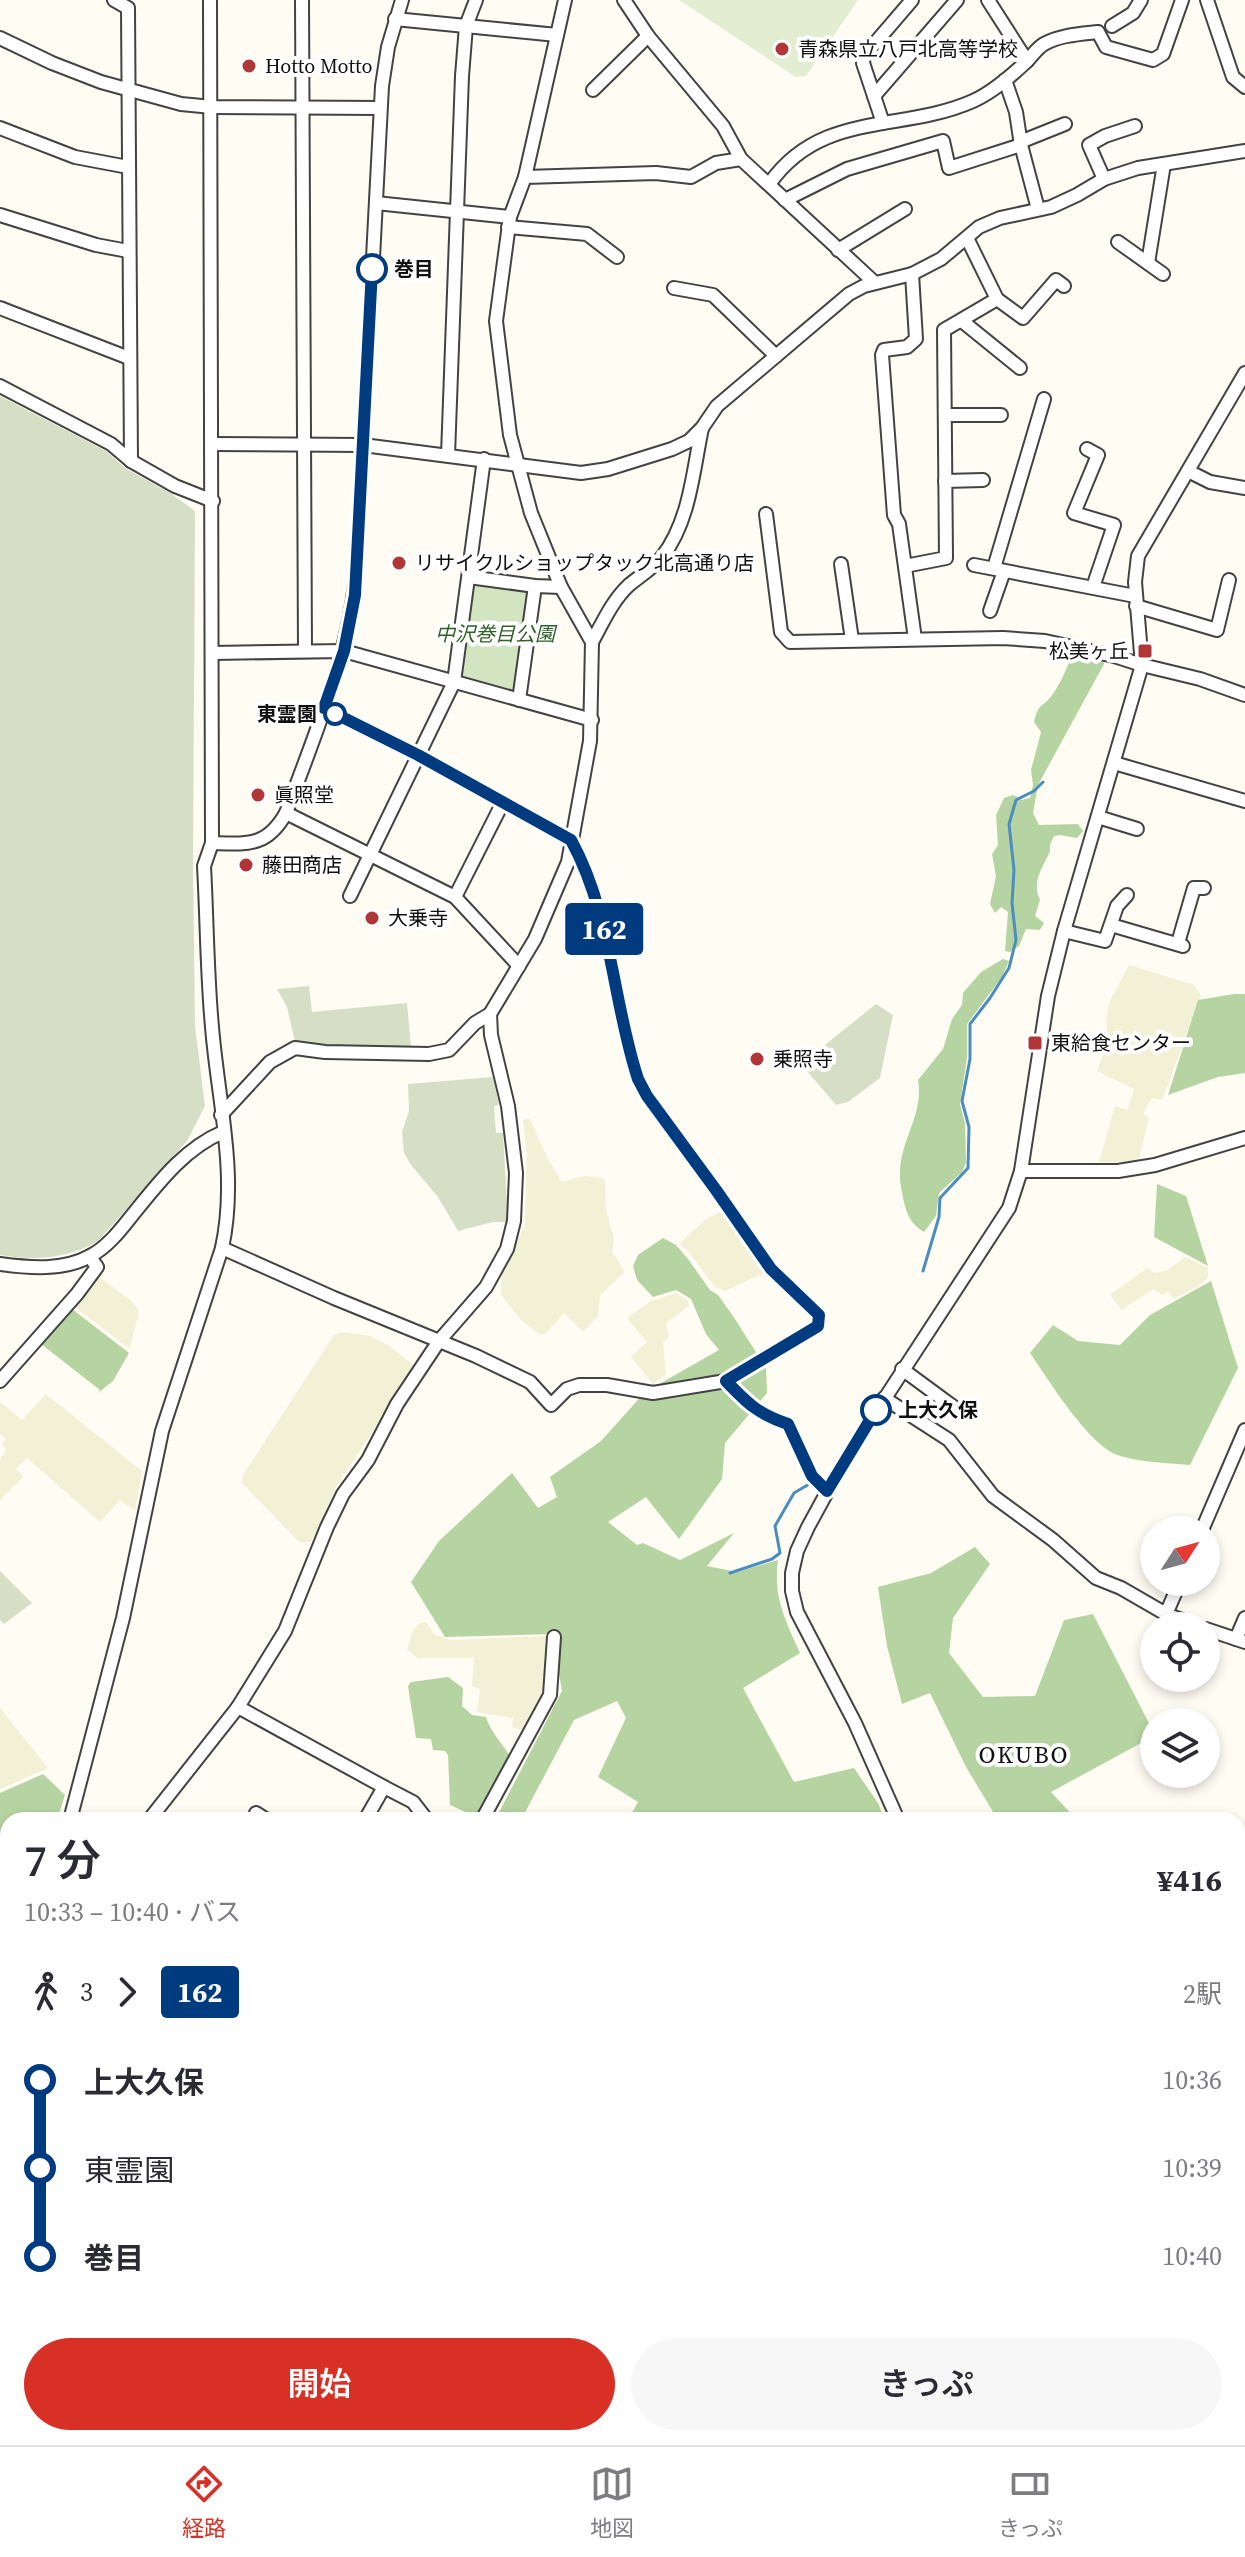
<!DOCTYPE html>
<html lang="ja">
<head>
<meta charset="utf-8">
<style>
  :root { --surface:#fff; --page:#f7f7f7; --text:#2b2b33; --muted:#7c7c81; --line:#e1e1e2; --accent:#d93025 }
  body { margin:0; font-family:"Source Serif 4","Noto Sans JP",serif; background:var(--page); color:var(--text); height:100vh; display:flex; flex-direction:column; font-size:30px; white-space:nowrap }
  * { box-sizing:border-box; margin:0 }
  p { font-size:26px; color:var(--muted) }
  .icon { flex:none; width:44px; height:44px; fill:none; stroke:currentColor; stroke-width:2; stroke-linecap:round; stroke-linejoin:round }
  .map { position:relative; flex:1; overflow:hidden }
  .drawer { position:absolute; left:0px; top:1812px; width:1246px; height:634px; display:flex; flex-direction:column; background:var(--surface); border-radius:24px 24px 0 0; box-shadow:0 4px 12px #0003 }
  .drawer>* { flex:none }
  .badge { padding:0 16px; border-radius:6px; font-size:28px; line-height:52px }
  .needle { width:52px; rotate:54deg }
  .tools { position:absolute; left:1140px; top:1516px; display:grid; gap:16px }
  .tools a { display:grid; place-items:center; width:80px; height:80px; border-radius:50%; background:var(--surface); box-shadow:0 4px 12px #0003; font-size:40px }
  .map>.badge { position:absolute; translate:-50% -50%; box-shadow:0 0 0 4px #fff }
  .legs { display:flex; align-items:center; gap:12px; height:88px; padding:0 24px; font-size:26px }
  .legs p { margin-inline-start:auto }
  .headline { display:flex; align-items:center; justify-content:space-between; height:136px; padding:0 24px }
  h1 { font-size:44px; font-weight:600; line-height:60px }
  .cta { display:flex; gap:16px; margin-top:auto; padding:16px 24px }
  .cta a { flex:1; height:92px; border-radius:48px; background:var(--accent); color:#fff; font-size:32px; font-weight:600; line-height:92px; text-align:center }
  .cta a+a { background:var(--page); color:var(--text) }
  ul { padding:0 24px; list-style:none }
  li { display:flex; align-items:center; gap:28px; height:88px; font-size:30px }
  li i { display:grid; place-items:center; width:12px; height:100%; margin:0 10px; background:currentColor }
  li i::after { content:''; width:20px; height:20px; margin:-10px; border:6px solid; border-radius:50%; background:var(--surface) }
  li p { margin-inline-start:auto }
  li:first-child i { background:linear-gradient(#0000 50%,currentColor 0) }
  li:last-child i { background:linear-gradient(currentColor 50%,#0000 0) }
  .menu { display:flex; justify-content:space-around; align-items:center; height:112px; border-top:2px solid var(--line); background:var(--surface); font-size:22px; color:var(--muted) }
  .menu a { display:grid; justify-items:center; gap:4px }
  .menu .active { color:var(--accent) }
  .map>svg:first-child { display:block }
  .farmland { fill:#f2f0d5 }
  .green { fill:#d2e5c0 }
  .forest { fill:#b6d4a1 }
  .cemetery { fill:#d6dfc5 }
  .pitch { fill:#e2edd1 }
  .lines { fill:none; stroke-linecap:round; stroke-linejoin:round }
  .stream { stroke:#4c8dbf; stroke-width:3 }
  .minor-casing { stroke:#434343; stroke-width:16 }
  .minor { stroke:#fff; stroke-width:12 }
  .line-1-casing { stroke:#fff; stroke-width:18 }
  .line-1 { stroke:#003b80; stroke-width:12 }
  .poi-dot { fill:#b13638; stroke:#fff; stroke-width:3 }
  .stop-1-dot { fill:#fff; stroke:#003b80; stroke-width:4 }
  .labels { text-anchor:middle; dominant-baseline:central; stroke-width:8; stroke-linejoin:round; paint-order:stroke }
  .poi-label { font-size:20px; fill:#101010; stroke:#fff; text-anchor:start }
  .stop-label { font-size:20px; font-weight:bold; fill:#101010; stroke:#fff; text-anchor:start }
  .park-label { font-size:20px; font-style:italic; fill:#306126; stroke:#fff }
  .quarter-label { font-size:24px; letter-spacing:2px; fill:#101010; stroke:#fff }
</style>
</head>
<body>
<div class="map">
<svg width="1245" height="2445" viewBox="0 0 1245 2445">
  <rect width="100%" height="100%" fill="#fefcf3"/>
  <g class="farmland">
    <polygon points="1129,965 1194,985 1201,996 1162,1100 1152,1098 1143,1114 1149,1118 1138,1162 1099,1162 1115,1106 1127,1110 1134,1089 1097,1071 1108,1040 1106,1021 1109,1003"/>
    <polygon points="530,1119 549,1161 562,1182 585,1176 602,1178 605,1181 606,1210 614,1239 612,1251 625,1272 600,1295 598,1316 583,1332 564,1313 545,1334 540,1335 520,1319 501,1295 501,1278 525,1224 527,1156 523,1120"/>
    <polygon points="724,1210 767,1272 725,1291 715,1287 687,1250 679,1244 706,1219"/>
    <polygon points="1185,1257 1208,1268 1208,1277 1203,1283 1174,1299 1168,1292 1163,1295 1153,1289 1122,1310 1110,1295 1147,1268 1155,1273 1168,1270"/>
    <polygon points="99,1277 131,1301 137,1308 139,1313 130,1347 127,1347 75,1307"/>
    <polygon points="676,1293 688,1301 689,1306 666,1323 669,1336 663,1343 666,1374 653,1384 631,1357 647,1342 627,1318 651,1301"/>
    <polygon points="341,1332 370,1336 390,1346 413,1365 413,1372 336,1486 318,1530 311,1541 304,1543 299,1542 242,1483 243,1475 334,1335"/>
    <polygon points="46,1394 142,1471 135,1510 120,1500 100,1522 27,1458 16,1469 23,1477 0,1500 0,1459 6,1451 2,1444 6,1439 0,1434 0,1402 22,1420"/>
    <polygon points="426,1622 434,1634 449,1640 548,1636 550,1638 548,1687 523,1731 512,1727 513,1718 477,1712 480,1689 472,1686 474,1658 418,1658 407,1650 413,1630 420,1623"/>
    <polygon points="0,1708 48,1768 0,1789"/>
  </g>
  <polygon class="green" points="469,577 535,586 519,700 454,682"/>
  <g class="forest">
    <path d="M 1073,652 L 1103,659 L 1104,664 L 1038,785 L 1033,813 L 1039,825 L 1078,824 L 1083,831 L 1077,838 L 1060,835 L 1054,836 L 1050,845 L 1050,851 C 1043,868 1031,881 1040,900 L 1035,916 L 1044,923 L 1040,930 L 1026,929 L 1019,946 L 1010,952 L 1005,951 L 1008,912 L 1001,907 L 995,913 L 990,904 L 996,876 L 992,854 L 998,845 L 996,815 L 1004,798 L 1013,795 L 1022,800 L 1030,798 L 1033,785 L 1031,770 L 1041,732 L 1034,722 C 1039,701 1043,708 1052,695 C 1061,683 1068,666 1073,652 Z"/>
    <path d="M 1003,959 L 1009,961 L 1002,977 L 967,1024 L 967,1058 L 960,1104 L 965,1123 L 966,1163 L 962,1172 L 939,1193 L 936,1216 L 924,1232 C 912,1225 907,1216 904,1202 C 902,1192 899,1181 900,1171 C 901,1139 924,1113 918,1080 L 943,1049 L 952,1019 L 962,1005 L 963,993 L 981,972 Z"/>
    <polygon points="1234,994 1245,994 1245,1073 1218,1077 1168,1095 1198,1000"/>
    <polygon points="1157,1184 1186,1196 1208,1266 1154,1237"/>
    <path d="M 663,1238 L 676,1245 L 688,1259 L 710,1290 L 718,1295 L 733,1316 L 766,1368 L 767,1393 L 725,1443 L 722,1479 L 679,1539 L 646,1497 L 608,1522 L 637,1545 L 643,1543 L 680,1560 L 734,1533 L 707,1566 L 737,1572 L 778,1560 C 773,1597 785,1619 800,1653 L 743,1688 L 794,1782 L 854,1768 L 878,1803 L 885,1820 L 628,1820 L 638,1802 L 598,1777 L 626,1718 L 617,1701 L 574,1720 L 521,1820 L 495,1820 L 562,1691 L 552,1634 L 445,1637 L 411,1582 L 439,1541 L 512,1473 L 538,1508 L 557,1497 L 550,1477 L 601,1441 L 645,1392 L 719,1350 L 706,1334 L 691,1299 L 676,1290 L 653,1297 L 637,1280 L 633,1266 L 638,1255 Z"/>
    <path d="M 1211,1281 L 1238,1368 L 1190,1465 C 1168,1463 1134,1462 1115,1454 C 1086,1441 1048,1379 1030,1353 L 1053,1325 L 1078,1341 L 1120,1345 L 1150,1315 Z"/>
    <polygon points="72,1309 129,1353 113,1381 98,1393 100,1390 41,1344"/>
    <polygon points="975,1547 990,1564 953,1618 949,1653 983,1697 1035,1696 1064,1620 1093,1614 1154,1733 1154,1736 1051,1792 1077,1820 998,1820 966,1767 930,1693 902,1704 887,1646 878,1587 931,1573"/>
    <path d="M 448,1677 L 463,1688 L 462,1706 L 472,1715 L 486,1717 C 490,1731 502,1743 510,1756 L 477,1817 L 450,1805 L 448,1755 L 445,1751 L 433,1750 L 431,1739 L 416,1738 L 408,1686 L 411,1682 Z"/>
    <polygon points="43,1774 65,1795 57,1820 8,1820 8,1942 0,1944 0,1793"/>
    <polygon points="1238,1881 1245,1885 1245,2225 1238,2226"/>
  </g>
  <g class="cemetery">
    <path d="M 0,396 L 106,451 L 125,468 L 170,493 L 195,511 L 193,863 L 195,1026 L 205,1106 L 187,1141 L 98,1241 C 67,1259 35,1261 0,1255 Z"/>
    <polygon points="309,986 312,1012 407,1003 411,1047 325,1047 295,1042 287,1007 277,989"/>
    <polygon points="876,1004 893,1015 880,1078 848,1102 836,1105 801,1064"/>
    <polygon points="493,1077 499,1105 494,1106 496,1133 503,1133 508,1222 493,1222 458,1231 438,1197 411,1165 404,1153 402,1132 409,1111 408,1084"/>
    <polygon points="0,1571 32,1603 4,1624 0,1620"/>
  </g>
  <polygon class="pitch" points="679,0 858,0 806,76 796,77"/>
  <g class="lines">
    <g class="stream">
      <polyline points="923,1271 939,1217 940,1198 968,1168 969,1127 962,1101 970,1059 970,1024 990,998 1009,968 1016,940 1012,903 1014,870 1009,824 1016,800 1034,791 1043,782"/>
      <polyline points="730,1573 772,1559 780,1553 775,1526 794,1493 811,1483"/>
    </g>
    <g class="minor-casing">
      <g id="minor">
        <polyline points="114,0 128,8 131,461"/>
        <polyline points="302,0 305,651"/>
        <polyline points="624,0 648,36 723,126 741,159 875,283"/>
        <polyline points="988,0 1027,61"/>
        <polyline points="1207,0 1233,77 1245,87"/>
        <polyline points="395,19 557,35"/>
        <polyline points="1112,26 1133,13 1141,0"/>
        <polyline points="0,38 52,63 101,82 181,104 212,107 380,108"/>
        <polyline points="1005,80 1016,112 1021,145 1038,209"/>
        <polyline points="593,90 648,36"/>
        <polyline points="874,96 957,0"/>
        <polyline points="883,123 863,63 864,56 912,0"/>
        <polyline points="0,128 75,157 128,167"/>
        <polyline points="1020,142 1065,124"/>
        <polyline points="525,177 656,173 691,177 716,163 741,159"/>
        <polyline points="1104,179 1089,145 1105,136 1135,126"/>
        <path d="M 770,183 C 822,110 901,133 973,101 C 993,92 1011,76 1027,61 C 1033,55 1037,48 1044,44 C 1060,35 1080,34 1098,32 L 1106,47 L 1153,60 L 1163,54 L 1182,0"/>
        <polyline points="785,200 847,169 943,141 949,168 1021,145"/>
        <polyline points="376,203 510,217"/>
        <polyline points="0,215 96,245 128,251"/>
        <polyline points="508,227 587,234 617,257"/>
        <polyline points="967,238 997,299 1023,318 1056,280 1064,286"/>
        <polyline points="1118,242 1163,274"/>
        <polyline points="838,250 905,209"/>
        <polyline points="1148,263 1164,164"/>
        <polyline points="912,274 916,339 907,347 884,350 882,355 894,515 899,524 915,639"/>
        <polyline points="674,288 713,295 776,356"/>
        <polyline points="0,308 129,358"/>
        <polyline points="962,321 1020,368"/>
        <polyline points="0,386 111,444 131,461 175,486 213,501"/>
        <polyline points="947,415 1001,415"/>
        <polyline points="212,444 363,445 581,473 608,469 672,449 689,441 702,428 717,406 849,294 864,286 912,274 941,259 979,227 1000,218 1051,207 1077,195 1104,179 1138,168 1245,151"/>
        <polyline points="1087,449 1098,455 1074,513 1114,525 1093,587"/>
        <polyline points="448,455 462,76 466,26 476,0"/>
        <polyline points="1188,471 1210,482 1245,488"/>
        <polyline points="945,481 983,480"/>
        <polyline points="766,514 781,632 790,642 1003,638 1045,641 1114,656 1142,665 1200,679 1245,695"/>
        <polyline points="841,564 852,640"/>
        <polyline points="974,565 1135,596"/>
        <polyline points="905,566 946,558 944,330 997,299"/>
        <polyline points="994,568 1044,399"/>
        <polyline points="469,577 535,586 561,587"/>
        <polyline points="1136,606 1217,630 1229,580"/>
        <polyline points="990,611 1004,571"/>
        <path d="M 592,642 C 603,622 612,601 629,585 C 640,576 653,568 662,557 C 690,521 693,471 702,428"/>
        <polyline points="213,653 344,651 592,720"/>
        <polyline points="519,700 535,586"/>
        <path d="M 324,708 L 418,755 L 571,840 C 612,915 612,1000 638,1079 L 647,1096 L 716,1190 L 771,1269 L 819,1315 L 818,1326 L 726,1381 C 747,1403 758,1414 788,1424 L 812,1476 L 827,1491"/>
        <polyline points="1114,763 1245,801"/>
        <polyline points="286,813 455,897 519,966"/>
        <polyline points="1098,817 1137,829"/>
        <path d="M 212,843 C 248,844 267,847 286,813 C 316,731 351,651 357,564 L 382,86 L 388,47 L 402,0"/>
        <polyline points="350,896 454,682 484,459"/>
        <polyline points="455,897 503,802"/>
        <polyline points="1111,925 1183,946"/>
        <polyline points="1064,931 1105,941 1117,906 1127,895"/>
        <polyline points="1178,943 1194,888 1204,888"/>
        <polyline points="221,1115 270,1062 295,1048 325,1052 429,1054 449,1050 475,1023 490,1014 535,939 568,862 590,741 592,642 561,587 531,513 510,435 496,321 510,217 525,177 565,0"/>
        <polyline points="1021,1171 1118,1171 1155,1165 1245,1138"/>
        <polyline points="222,1248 334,1298 476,1356 530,1382 551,1405 567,1389 579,1385 607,1385 653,1393 726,1381"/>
        <path d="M 0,1264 C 29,1268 64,1271 90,1256 C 106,1248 119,1232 130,1218 C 157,1185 183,1149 223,1132"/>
        <polyline points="902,1369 959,1411"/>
        <polyline points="0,1381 77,1294 97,1267 90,1257"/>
        <polyline points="884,1398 949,1440 993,1496 1053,1540 1096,1578 1121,1588 1166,1614 1197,1626"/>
        <polyline points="1202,1530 1245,1430"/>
        <polyline points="1166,1614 1180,1582"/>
        <polyline points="1206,1629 1245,1642"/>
        <polyline points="1236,1639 1245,1618"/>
        <polyline points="384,1787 413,1802 427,1820"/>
        <polyline points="256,1813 267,1820"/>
        <path d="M 70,1820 L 123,1618 L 162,1431 L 222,1248 C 238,1174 218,1101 212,1027 C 207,973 207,920 204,866 L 212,843 L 210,0"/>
        <polyline points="149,1820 238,1707"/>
        <polyline points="365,1820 384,1787 238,1707 285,1631 327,1527 343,1494 368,1460 397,1404 439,1341 486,1287 507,1249 514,1221 516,1173 508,1106 491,1035 490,1014"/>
        <polyline points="482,1820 550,1695 554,1637"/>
        <polyline points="898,1820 855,1723 797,1612 792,1591 792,1573 797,1551 808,1527 844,1461 1009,1208 1021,1171 1048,996 1064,931 1142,665 1135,582 1138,556 1245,373"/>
        <polyline points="0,2169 8,2106"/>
        <polyline points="0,2204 8,2205"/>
        <polyline points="1238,2263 1245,2263"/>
        <polyline points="1238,2388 1245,2388"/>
        <polyline points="331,2438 336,2445"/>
        <polyline points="658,2438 660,2445"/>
        <polyline points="887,2438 906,2445"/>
        <polyline points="1140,2438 1149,2445"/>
        <polyline points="1158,2438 1159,2445"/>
        <polyline points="1227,2438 1229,2445"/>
        <polyline points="729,2445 732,2438"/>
        <polyline points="796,2445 799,2438"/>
        <polyline points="865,2445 868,2438"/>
        <polyline points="925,2445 928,2438"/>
        <polyline points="1057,2445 1062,2438"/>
      </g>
    </g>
    <use href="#minor" class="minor"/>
  </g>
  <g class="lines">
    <g class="line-1-casing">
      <path id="line-1" d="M 372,269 L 355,595 L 344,651 L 324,708 L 418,755 L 571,840 C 612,915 612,1000 638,1079 L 647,1096 L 716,1190 L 771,1269 L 819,1315 L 818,1326 L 726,1381 C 747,1403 758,1414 788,1424 L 812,1476 L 827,1491 L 876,1410"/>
    </g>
    <use href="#line-1" class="line-1"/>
  </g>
  <g class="poi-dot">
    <circle cx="782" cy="49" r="8"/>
    <circle cx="249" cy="66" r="8"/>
    <circle cx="399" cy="563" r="8"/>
    <rect x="1137" y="643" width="16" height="16" rx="4"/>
    <circle cx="258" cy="795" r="8"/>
    <circle cx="246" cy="865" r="8"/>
    <circle cx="372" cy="918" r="8"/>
    <rect x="1027" y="1035" width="16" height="16" rx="4"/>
    <circle cx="757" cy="1059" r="8"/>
  </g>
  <g class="stop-1-dot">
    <circle cx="372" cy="269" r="14"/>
    <circle cx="335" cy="714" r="10"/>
    <circle cx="876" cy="1410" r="14"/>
  </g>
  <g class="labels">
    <g class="poi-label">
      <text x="798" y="49">青森県立八戸北高等学校</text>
      <text x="265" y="66">Hotto Motto</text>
      <text x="415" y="563">リサイクルショップタック北高通り店</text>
      <text x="1129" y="651" text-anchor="end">松美ヶ丘</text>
      <text x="274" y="795">眞照堂</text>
      <text x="262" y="865">藤田商店</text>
      <text x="388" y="918">大乗寺</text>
      <text x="1051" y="1043">東給食センター</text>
      <text x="773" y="1059">乗照寺</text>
    </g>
    <g class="stop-label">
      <text x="394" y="269">巻目</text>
      <text x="317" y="714" text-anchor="end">東霊園</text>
      <text x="898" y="1410">上大久保</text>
    </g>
    <g class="park-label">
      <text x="495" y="634">中沢巻目公園</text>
    </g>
    <g class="quarter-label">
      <text x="1024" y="1754">OKUBO</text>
    </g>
  </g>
</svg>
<div class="tools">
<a><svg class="needle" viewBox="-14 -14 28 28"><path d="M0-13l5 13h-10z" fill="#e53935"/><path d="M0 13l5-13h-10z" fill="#7c7c81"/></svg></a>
<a><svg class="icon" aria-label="locate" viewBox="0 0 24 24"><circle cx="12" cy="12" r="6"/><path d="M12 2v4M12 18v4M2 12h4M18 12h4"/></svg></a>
<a><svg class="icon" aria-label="layers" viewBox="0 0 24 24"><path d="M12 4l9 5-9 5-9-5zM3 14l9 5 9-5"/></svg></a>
</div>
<b class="badge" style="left:604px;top:929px;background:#003b80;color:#fff">162</b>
<section class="drawer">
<div class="headline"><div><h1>7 分</h1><p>10:33 – 10:40 · バス</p></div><b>¥416</b></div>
<div class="legs"><svg class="icon" aria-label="walk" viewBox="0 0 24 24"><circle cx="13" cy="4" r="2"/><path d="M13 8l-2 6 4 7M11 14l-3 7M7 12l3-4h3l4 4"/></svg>3<svg class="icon" aria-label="forward" viewBox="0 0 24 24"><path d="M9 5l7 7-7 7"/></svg><b class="badge" style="background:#003b80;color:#fff">162</b><p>2駅</p></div>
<ul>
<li><i style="color:#003b80"></i><b>上大久保</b><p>10:36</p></li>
<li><i style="color:#003b80"></i><span>東霊園</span><p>10:39</p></li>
<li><i style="color:#003b80"></i><b>巻目</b><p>10:40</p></li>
</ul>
<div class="cta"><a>開始</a><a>きっぷ</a></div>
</section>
</div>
<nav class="menu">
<a class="active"><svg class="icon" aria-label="directions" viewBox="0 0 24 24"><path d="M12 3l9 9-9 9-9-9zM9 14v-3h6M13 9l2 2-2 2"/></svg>経路</a>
<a><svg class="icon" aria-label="map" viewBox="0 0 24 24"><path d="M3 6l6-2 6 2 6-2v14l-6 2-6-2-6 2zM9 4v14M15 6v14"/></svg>地図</a>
<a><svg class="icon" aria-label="tickets" viewBox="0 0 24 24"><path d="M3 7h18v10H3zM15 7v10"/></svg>きっぷ</a>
</nav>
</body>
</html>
